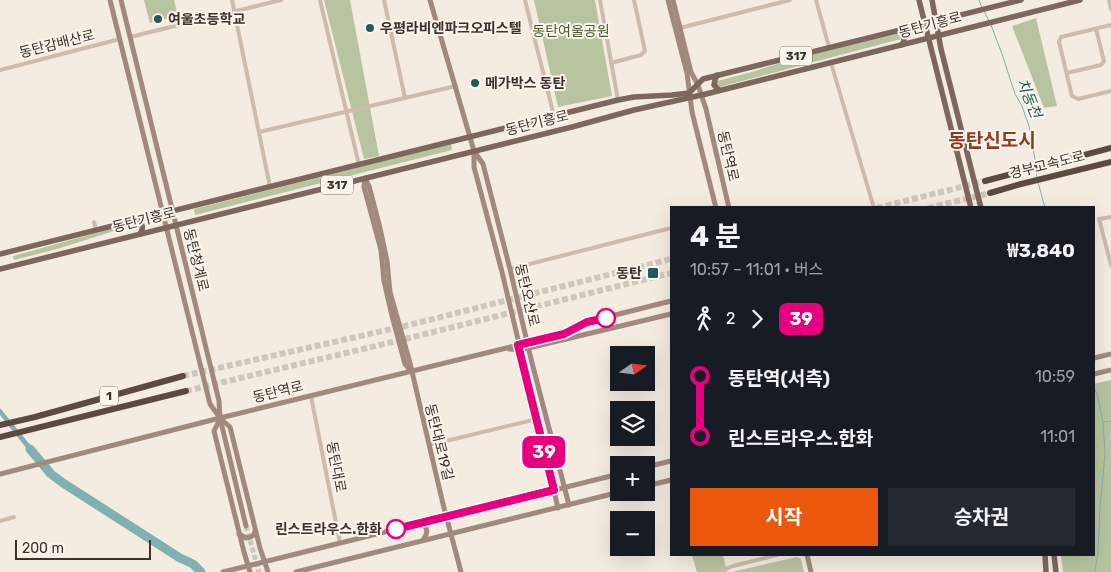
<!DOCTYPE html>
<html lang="ko">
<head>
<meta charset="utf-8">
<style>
  :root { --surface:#171b24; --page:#242831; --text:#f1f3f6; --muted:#9ea1a6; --accent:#ea580c }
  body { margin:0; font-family:Rubik,"Noto Sans KR",sans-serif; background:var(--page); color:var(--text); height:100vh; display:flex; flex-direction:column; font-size:19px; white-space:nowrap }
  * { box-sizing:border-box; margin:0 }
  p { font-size:16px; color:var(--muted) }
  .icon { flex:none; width:28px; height:28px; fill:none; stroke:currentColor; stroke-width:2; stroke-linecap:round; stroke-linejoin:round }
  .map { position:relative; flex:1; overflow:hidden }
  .details { position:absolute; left:670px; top:206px; width:425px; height:350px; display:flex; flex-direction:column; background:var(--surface); border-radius:0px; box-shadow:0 5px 20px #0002 }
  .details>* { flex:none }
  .badge { padding:0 10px; border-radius:8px; font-size:18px; line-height:32px }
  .needle { width:32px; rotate:76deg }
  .buttons { position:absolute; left:610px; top:346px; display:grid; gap:10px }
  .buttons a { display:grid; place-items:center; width:45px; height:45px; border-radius:0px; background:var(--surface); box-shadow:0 5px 20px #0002; font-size:25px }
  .scale { position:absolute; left:15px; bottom:12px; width:136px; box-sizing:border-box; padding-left:5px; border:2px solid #3b302b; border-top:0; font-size:14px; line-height:18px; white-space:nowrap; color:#3b302b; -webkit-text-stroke:4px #fbf5ee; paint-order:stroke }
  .map>.badge { position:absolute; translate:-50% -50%; box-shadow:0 0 0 2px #fff }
  .legs { display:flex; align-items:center; gap:8px; height:55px; padding:0 20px; font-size:16px }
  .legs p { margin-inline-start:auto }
  .summary { display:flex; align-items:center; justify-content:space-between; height:85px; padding:0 20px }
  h1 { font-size:28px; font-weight:700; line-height:38px }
  .button { display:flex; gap:10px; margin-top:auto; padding:10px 20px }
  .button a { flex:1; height:58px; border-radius:0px; background:var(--accent); color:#fff; font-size:20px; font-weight:700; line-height:58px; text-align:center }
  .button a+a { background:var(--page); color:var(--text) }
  ul { padding:0 20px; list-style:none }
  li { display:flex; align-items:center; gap:18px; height:60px; font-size:19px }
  li i { display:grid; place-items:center; width:8px; height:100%; margin:0 6px; background:currentColor }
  li i::after { content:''; width:12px; height:12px; margin:-6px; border:4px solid; border-radius:50%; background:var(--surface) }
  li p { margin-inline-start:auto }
  li:first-child i { background:linear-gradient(#0000 50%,currentColor 0) }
  li:last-child i { background:linear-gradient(currentColor 50%,#0000 0) }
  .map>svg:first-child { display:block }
  .green { fill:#b8c4a0 }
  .water { fill:#7fb0b2 }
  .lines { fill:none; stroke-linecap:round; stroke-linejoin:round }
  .stream { stroke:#7fb0b2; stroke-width:1 }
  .river { stroke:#7fb0b2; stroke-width:9 }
  .secondary-tunnel { stroke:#cfc6bd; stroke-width:5; stroke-dasharray:5 2.5; stroke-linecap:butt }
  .highway-tunnel { stroke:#cfc6bd; stroke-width:6; stroke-dasharray:6 3; stroke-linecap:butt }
  .street { stroke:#cdbbac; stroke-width:4 }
  .secondary { stroke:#a18a7d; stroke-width:5 }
  .primary { stroke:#7d675c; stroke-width:5.5 }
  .highway { stroke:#5c4a42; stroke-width:6 }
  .line-1-casing { stroke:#fff; stroke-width:11 }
  .line-1 { stroke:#e6007e; stroke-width:8 }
  .poi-dot { fill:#1f5a5e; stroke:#fbf5ee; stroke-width:2 }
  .stop-1-dot { fill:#fff; stroke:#e6007e; stroke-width:2.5 }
  .labels { text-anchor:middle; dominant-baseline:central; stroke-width:4; stroke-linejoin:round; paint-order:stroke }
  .shield { fill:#fbf5ee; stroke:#756b66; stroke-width:1 }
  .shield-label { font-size:12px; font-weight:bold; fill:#3b302b }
  .poi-label { font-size:14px; font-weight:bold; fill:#3b302b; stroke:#fbf5ee; text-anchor:start }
  .street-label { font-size:14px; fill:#3b302b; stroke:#fbf5ee }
  .park-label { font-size:14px; fill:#4a5a2e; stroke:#fbf5ee }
  .stop-label { font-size:14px; font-weight:bold; fill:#3b302b; stroke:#fbf5ee; text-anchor:end }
  .water-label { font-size:15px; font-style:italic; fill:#1f5a5e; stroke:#fbf5ee }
  .district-label { font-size:19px; font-weight:bold; fill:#8c3b22; stroke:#fbf5ee }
</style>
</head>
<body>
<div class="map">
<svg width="1111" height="572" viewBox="0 0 1111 572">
  <rect width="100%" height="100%" fill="#f4ebe1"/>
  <g class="green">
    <polygon points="144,0 174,0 178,16 150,23"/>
    <polygon points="324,0 350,0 379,156 364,159"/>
    <polygon points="534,0 595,0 612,96 558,107"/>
    <polygon points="1036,18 1057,106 1044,108 1012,26"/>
    <polygon points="896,33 899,35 901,39 720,87 716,85 717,81 752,72 786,61"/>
    <polygon points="451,144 452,150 195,215 194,209"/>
    <polygon points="135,222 136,225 114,231 57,249 14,260 13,256"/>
    <polygon points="1111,380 1111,572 1063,572 1061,555 1094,555 1094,384"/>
    <polygon points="692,555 723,555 727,572 697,572"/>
    <polygon points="797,557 801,559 804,572 732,572"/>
  </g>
  <polygon class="water" points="0,408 40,457 35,459 0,415"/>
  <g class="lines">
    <g class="stream">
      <polyline points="979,0 982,8"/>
      <polyline points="984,11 989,21"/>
      <polyline points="991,25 1002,54 1015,94 1022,106 1029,126 1036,165"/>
      <polyline points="1036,169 1037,178"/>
      <polyline points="1038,182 1045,208"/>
      <polyline points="1094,389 1097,394 1103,422 1105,453 1100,508 1098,551 1095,572"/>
      <polyline points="1104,422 1111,421"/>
    </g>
    <polyline class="river" points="30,449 51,474 63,483 180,558 193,564 201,572"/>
    <polyline class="secondary-tunnel" points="246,526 259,572"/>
    <g class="highway-tunnel">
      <polyline points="877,208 985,181"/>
      <polyline points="928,208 990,193"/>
      <polyline points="183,376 409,325 671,259"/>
      <polyline points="186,391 409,338 671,273"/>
    </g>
    <g class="street">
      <polyline points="232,0 270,187"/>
      <polyline points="320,0 359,165"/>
      <polyline points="384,0 405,98"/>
      <polyline points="525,0 554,116"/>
      <polyline points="600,0 618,100"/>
      <polyline points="816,0 829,47"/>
      <polyline points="1109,0 1111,9"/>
      <polyline points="1111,25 1061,37 1059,42 1072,96 1078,99 1111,91"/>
      <polyline points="680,28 790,0"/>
      <polyline points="130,37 281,0"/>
      <polyline points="611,63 641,55 645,51 634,0"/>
      <polyline points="831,63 874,208"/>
      <polyline points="0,70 120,39"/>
      <polyline points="1067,73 1101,65 1104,61 1096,29"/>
      <polyline points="259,132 456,86"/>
      <polyline points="1111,217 1099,219 1111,265"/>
      <polyline points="94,222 96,230"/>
      <polyline points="510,269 671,228"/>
      <polyline points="311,396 340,543"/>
      <polyline points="429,445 537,419"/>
      <polyline points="0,521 14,517"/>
      <polyline points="717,572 733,566 777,555"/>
    </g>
    <g class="secondary">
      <polyline points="110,0 210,404 220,418 230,427 260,548 268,572"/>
      <polyline points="121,0 219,401 220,418 246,526"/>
      <polyline points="430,0 474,151 483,164 510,269 531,359 569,505"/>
      <polyline points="668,0 687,73 692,112 716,208"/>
      <polyline points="673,0 691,72 698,85 706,109 729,208"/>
      <polyline points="474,151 474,167 502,272 558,508"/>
      <polyline points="365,178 369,186 380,228 387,261 390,292 410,363 443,504 461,572"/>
      <polyline points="365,179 364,187 381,250 384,281 392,316 405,364 411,371"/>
      <polyline points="509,349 520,350 671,314"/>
      <polyline points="1094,358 1111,354"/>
      <polyline points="1094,374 1111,370"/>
      <polyline points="220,419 214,431 244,552 250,572"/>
      <polyline points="646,467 671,461"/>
      <polyline points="0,474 220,418 564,334 587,322 671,301"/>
      <polyline points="646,486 671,480"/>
      <path d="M 239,534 L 246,538 C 252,537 254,536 255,531"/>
      <path d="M 423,540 C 428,532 428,531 423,522"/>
      <polyline points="807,555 811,572"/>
      <polyline points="223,572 619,474"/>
      <polyline points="296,572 620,492"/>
    </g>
    <g class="primary">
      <polyline points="919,0 971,208"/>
      <polyline points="932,0 941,49 981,208"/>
      <path d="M 897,31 C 903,32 904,36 904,42 L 901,45"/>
      <polyline points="717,75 715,80 714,85 719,90"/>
      <path d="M 137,220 C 143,224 144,228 140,234"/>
      <polyline points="0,254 618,100 634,97 672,95 689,93 703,79 1021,0"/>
      <polyline points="0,269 572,127 634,110 706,94 1080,0"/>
      <polyline points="1045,555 1046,572"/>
      <polyline points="1054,555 1056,572"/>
    </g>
    <g class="highway">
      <polyline points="985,181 1111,148"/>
      <polyline points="990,193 1021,184 1111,162"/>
      <polyline points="0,425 35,417 183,376"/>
      <polyline points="0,437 186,391"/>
    </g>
  </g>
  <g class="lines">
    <g class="line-1-casing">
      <polyline id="line-1" points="396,529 554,490 518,345 564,334 587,322 606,318"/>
    </g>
    <use href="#line-1" class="line-1"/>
  </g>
  <g class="poi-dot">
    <circle cx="158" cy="19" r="5"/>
    <circle cx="370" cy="28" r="5"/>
    <circle cx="475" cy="83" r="5"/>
    <rect x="647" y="267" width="12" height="12" rx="2.5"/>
  </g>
  <g class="stop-1-dot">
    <circle cx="606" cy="318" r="9"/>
    <circle cx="396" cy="529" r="9"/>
  </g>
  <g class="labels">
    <g class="shield">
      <rect x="780" y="46.5" width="32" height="19" rx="4"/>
      <rect x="321" y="175.5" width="32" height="19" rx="4"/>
      <rect x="100" y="386.5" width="18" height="19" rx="4"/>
    </g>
    <g class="shield-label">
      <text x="796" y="56">317</text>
      <text x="337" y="185">317</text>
      <text x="109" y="396">1</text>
    </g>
    <g class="poi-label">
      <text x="168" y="19">여울초등학교</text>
      <text x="380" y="28">우평라비엔파크오피스텔</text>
      <text x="485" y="83">메가박스 동탄</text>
      <text x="642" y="273" text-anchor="end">동탄</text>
    </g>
    <g class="street-label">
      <text transform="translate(930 25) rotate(-15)">동탄기흥로</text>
      <text transform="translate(57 44) rotate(-14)">동탄감배산로</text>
      <text transform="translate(537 123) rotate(-14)">동탄기흥로</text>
      <text transform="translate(728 156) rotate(77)">동탄역로</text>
      <text transform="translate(1047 165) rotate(-14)">경부고속도로</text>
      <text transform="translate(144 220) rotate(-14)">동탄기흥로</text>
      <text transform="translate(196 260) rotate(76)">동탄청계로</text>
      <text transform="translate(527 295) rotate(77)">동탄오산로</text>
      <text transform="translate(278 392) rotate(-14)">동탄역로</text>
      <text transform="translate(439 442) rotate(76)">동탄대로19길</text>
      <text transform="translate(336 467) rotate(79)">동탄대로</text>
    </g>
    <g class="park-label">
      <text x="571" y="31">동탄여울공원</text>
    </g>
    <g class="stop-label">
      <text x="382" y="529">린스트라우스.한화</text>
    </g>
    <g class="water-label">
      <text transform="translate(1029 98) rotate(68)">치동천</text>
    </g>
    <g class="district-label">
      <text x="992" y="140">동탄신도시</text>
    </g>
  </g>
</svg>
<div class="buttons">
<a><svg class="needle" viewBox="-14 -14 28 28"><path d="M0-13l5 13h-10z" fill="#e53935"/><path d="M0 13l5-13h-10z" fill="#9ea1a6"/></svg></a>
<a><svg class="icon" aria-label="layers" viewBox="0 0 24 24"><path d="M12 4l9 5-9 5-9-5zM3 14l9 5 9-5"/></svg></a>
<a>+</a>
<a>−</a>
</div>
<div class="scale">200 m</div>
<b class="badge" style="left:544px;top:452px;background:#e6007e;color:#fff">39</b>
<section class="details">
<div class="summary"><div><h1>4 분</h1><p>10:57 – 11:01 · 버스</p></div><b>₩3,840</b></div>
<div class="legs"><svg class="icon" aria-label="walk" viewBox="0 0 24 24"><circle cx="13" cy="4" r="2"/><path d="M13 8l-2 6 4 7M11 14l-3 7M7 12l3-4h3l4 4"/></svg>2<svg class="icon" aria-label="forward" viewBox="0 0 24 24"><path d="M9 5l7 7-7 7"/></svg><b class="badge" style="background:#e6007e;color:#fff">39</b></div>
<ul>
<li><i style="color:#e6007e"></i><b>동탄역(서측)</b><p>10:59</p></li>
<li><i style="color:#e6007e"></i><b>린스트라우스.한화</b><p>11:01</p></li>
</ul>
<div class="button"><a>시작</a><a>승차권</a></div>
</section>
</div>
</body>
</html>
